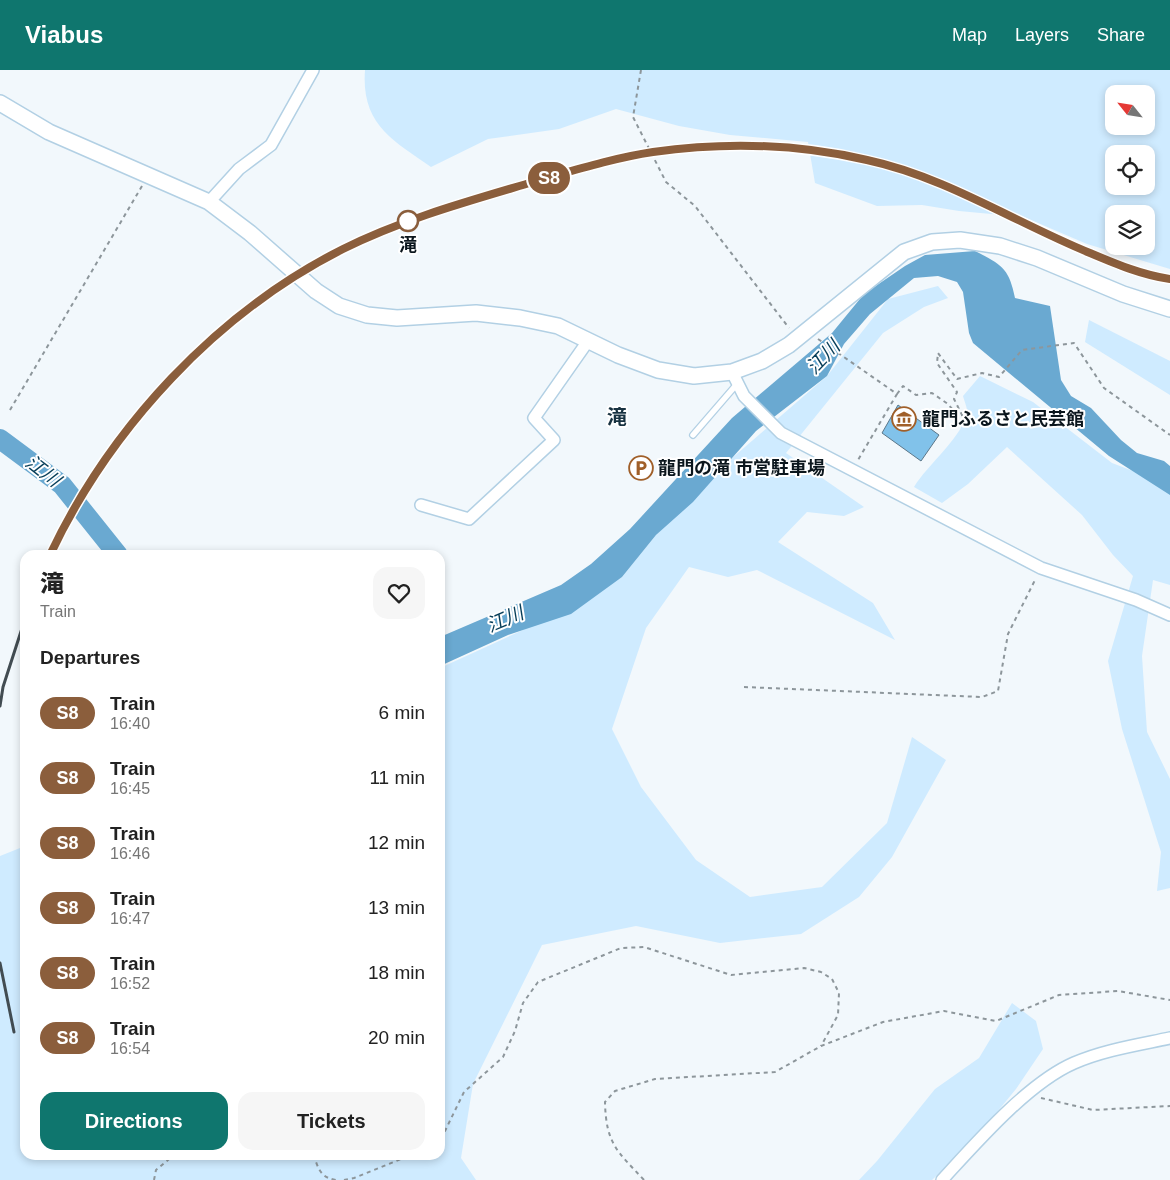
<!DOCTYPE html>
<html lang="en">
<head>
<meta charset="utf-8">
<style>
  :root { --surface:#fff; --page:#f6f6f6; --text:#222; --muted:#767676; --accent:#0f766e }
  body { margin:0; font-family:Helvetica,"Noto Sans JP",sans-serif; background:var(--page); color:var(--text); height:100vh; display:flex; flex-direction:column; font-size:19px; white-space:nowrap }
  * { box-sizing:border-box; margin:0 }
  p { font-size:16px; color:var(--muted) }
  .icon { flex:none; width:28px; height:28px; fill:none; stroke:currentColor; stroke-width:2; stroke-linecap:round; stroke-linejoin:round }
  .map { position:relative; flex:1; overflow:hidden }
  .panel { position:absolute; left:20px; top:480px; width:425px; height:610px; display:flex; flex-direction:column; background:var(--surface); border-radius:15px; box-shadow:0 2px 8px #0003 }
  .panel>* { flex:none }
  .badge { padding:0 10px; border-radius:16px; font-size:18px; line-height:32px }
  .needle { width:32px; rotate:300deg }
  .tools { position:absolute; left:1105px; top:15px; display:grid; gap:10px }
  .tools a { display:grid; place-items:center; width:50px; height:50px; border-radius:10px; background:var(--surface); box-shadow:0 2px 8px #0003; font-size:25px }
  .map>.badge { position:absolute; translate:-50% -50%; box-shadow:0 0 0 2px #fff }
  h2 { padding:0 20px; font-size:19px; line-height:45px }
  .round { display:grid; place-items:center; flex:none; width:52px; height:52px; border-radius:15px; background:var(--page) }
  .headline { display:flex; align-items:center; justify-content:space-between; height:85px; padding:0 20px }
  h1 { font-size:24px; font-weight:800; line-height:38px }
  .button { display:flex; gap:10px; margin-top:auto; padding:10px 20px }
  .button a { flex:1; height:58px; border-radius:15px; background:var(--accent); color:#fff; font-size:20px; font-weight:800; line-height:58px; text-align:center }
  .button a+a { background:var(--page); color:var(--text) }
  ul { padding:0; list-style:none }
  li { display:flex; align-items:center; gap:15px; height:65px; padding:0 20px }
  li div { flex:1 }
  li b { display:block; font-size:19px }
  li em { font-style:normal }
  li .badge { min-width:55px; font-weight:700; text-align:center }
  header { display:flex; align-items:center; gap:30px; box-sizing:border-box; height:70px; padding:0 25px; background:var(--accent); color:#fff }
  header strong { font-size:24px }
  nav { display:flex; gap:28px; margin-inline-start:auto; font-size:18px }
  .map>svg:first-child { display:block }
  .green { fill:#cfebff; fill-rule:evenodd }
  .water { fill:#6aa9d1 }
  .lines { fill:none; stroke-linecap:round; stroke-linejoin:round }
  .river { stroke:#6aa9d1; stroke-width:20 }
  .building { fill:#81c2ea; stroke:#5c7789 }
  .service-casing { stroke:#b2d0e4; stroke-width:8 }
  .minor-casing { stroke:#b2d0e4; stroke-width:14 }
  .tertiary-casing { stroke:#b2d0e4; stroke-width:18 }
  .path { stroke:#8d969b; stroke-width:2; stroke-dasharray:4 4; stroke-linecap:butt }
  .service { stroke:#fff; stroke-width:5.5 }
  .minor { stroke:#fff; stroke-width:11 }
  .tertiary { stroke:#fff; stroke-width:15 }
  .rail { stroke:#424c52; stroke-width:3 }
  .line-casing { stroke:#fff; stroke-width:11 }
  .line { stroke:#8b5e3c; stroke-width:8 }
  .stop-dot { fill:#fff; stroke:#8b5e3c; stroke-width:2.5 }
  .labels { text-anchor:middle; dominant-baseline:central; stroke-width:4; stroke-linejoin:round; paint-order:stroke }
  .stop-label { font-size:18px; font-weight:bold; fill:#0b161d; stroke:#fff }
  .poi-label { font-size:18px; font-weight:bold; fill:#0b161d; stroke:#fff; text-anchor:start }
  .water-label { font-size:19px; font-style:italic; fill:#063d58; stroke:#fff }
  .quarter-label { font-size:20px; font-weight:bold; fill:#183241; stroke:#fff }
</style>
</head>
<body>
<header>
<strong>Viabus</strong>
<nav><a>Map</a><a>Layers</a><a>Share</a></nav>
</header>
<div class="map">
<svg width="1170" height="1110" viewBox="0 0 1170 1110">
  <rect width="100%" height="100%" fill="#f2f8fc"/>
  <g class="green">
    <path d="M 365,0 L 1170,0 L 1170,199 L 1087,174 L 1024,147 L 959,141 L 922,135 L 877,136 L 815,113 L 808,72 L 730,65 L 679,56 L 616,39 L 559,59 L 488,69 L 431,97 C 392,70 361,54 365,0 ZM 1114,24 L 1146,24 L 1146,56 L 1114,56 ZM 1114,84 L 1146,84 L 1146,116 L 1114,116 ZM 1114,144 L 1146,144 L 1146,176 L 1114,176 Z"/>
    <polygon points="938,216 948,228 924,237 883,263 786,383 864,437 844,446 807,442 778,472 873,533 895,570 757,500 728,507 689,497 646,558 612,659 641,717 696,790 750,827 822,817 887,753 912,667 946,690 892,787 859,827 801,864 720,873 636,856 542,875 473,1014 461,1088 476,1110 0,1110 0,786 25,776 25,1085 440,1085 440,598 523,560 622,507 656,465 731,389 827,306 888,229"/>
    <polygon points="1089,250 1170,291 1170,325 1085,272"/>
    <path d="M 980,306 L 1033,332 L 1112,393 L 1170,415 L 1170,515 L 1153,510 L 1142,586 L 1147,662 L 1170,709 L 1170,818 L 1157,821 L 1161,782 L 1122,659 L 1108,591 L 1133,506 L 1113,485 L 1082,445 L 1007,377 L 968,414 L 942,433 L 914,417 C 927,395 965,365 967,341 C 967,337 964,330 963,326 Z"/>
    <polygon points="1012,933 1036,951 1043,979 1016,1019 974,1070 932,1110 859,1110 877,1091 935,1019 979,988"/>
  </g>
  <path class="water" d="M 975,181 C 1002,195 1009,198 1015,228 L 1050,236 L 1061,310 L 1071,326 L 1091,338 L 1121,370 L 1137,383 L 1164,391 L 1170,396 L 1170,425 L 1109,386 L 973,273 L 969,263 L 963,222 L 957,212 L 938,206 L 914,208 L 870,244 L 844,274 L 827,306 L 756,361 L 693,432 L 656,465 L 622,507 L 571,544 L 508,565 L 440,596 L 440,567 L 561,515 L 591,494 L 630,459 L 732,348 L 832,263 L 864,224 L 905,196 L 925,185 Z"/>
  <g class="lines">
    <polyline class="river" points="0,369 62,415 118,485"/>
  </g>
  <polygon class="building" points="898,335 939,365 921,391 882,363"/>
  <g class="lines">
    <g class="service-casing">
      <polyline id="service" points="693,365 737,314"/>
    </g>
    <g class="minor-casing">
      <g id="minor">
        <polyline points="209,132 239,99 271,75 313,0"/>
        <polyline points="732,302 744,326 781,363 1041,498 1136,530 1170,545"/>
        <polyline points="421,435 469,449 554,370 534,348 588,271"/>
        <path d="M 942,1110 C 976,1073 1028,1013 1074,993 C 1104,980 1137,975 1170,968"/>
      </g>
    </g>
    <g class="tertiary-casing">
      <polyline id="tertiary" points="0,33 49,62 209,132 250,163 316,221 339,236 367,245 397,248 476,243 520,248 558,256 618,285 658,300 694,306 732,302 762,291 789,275 904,182 932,172 960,170 1000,176 1037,188 1123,224 1170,239"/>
    </g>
    <g class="path">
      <polyline points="641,0 633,47 666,112 695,136 789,258"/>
      <polyline points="818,269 897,324 858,390"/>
      <polyline points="897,324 903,316 916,325 932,323 948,334 958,346 962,345 954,329 957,322 937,293 938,283 957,309 982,303 999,307 1022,280 1074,273 1104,318 1170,365"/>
      <polyline points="10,340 142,116"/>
      <polyline points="744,617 982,627 998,621 1008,564 1036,508"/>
      <polyline points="1041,1028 1093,1040 1170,1036"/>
      <polyline points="440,1068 444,1063 464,1022 503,987 515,961 523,933 538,912 621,878 644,877 731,905 804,898 821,902 832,909 839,923 838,945 821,976"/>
      <path d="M 319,1085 L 316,1092 C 320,1103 324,1108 336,1110"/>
      <polyline points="154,1110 156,1100 174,1085"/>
      <polyline points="344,1110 354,1108 411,1085"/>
      <path d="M 644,1110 C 617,1081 606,1074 605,1032 L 615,1021 L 655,1009 L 775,1002 L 821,976 L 883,952 L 944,941 L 996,951 L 1059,925 L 1118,921 L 1170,930"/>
    </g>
    <use href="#service" class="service"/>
    <use href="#minor" class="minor"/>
    <use href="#tertiary" class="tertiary"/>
    <g class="rail">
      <path d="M 50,485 C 111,358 216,243 342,179 C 401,150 464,132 527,114 C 568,102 611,89 653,82 C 724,72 798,74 867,90 C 946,107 1016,153 1090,183 C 1116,194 1142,205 1170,209"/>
      <polyline points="0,636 3,617 25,549"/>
      <polyline points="0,893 14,962"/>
    </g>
  </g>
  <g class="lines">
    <g class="line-casing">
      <path id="line" d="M 50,485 C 110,358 216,243 343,179 C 403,149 469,131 533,112 C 572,101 613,88 653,82 C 724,72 798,74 867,90 C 946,107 1016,153 1090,183 C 1116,194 1142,205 1170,209"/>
    </g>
    <use href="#line" class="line"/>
  </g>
  <defs>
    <g id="museum-ring" transform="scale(1.25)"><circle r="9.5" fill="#fff" stroke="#a05f29" stroke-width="1.5"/><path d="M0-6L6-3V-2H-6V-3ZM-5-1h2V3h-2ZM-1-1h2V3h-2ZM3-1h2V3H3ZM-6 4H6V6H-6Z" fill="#a05f29"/></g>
    <g id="parking-ring" transform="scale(1.25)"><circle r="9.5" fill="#fff" stroke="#a05f29" stroke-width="1.5"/><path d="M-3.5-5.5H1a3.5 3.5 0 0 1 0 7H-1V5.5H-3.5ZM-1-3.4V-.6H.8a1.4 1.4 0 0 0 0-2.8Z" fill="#a05f29"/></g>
  </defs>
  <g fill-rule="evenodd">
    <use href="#museum-ring" x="904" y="349"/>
    <use href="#parking-ring" x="641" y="398"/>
  </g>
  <circle class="stop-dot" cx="408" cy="151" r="10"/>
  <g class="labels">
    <g class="stop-label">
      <text x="408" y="175">滝</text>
    </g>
    <g class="poi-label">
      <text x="922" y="349">龍門ふるさと民芸館</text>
      <text x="658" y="398">龍門の滝 市営駐車場</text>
    </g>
    <g class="water-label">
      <text transform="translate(823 287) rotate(-46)">江川</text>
      <text transform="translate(43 401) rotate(38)">江川</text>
      <text transform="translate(505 549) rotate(-23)">江川</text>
    </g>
    <g class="quarter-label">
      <text x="617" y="347">滝</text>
    </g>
  </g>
</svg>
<div class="tools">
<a><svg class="needle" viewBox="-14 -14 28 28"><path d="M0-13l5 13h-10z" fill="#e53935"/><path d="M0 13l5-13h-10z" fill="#767676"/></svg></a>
<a><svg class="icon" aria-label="locate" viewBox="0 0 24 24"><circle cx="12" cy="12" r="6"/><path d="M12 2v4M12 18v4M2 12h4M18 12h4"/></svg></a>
<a><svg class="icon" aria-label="layers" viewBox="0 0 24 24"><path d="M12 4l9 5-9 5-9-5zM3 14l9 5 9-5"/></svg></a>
</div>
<b class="badge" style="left:549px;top:108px;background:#8b5e3c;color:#fff">S8</b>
<section class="panel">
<div class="headline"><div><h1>滝</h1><p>Train</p></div><a class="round"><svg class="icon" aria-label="heart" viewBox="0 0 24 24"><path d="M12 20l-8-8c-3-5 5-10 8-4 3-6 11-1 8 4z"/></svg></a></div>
<h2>Departures</h2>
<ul>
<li><span class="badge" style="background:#8b5e3c;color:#fff">S8</span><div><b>Train</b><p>16:40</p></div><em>6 min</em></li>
<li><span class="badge" style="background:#8b5e3c;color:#fff">S8</span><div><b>Train</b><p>16:45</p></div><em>11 min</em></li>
<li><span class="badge" style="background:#8b5e3c;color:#fff">S8</span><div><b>Train</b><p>16:46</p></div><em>12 min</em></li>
<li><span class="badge" style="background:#8b5e3c;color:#fff">S8</span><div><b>Train</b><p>16:47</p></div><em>13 min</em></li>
<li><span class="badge" style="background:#8b5e3c;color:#fff">S8</span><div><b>Train</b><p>16:52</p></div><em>18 min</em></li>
<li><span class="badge" style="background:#8b5e3c;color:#fff">S8</span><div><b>Train</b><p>16:54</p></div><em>20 min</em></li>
</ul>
<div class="button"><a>Directions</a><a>Tickets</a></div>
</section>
</div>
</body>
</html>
